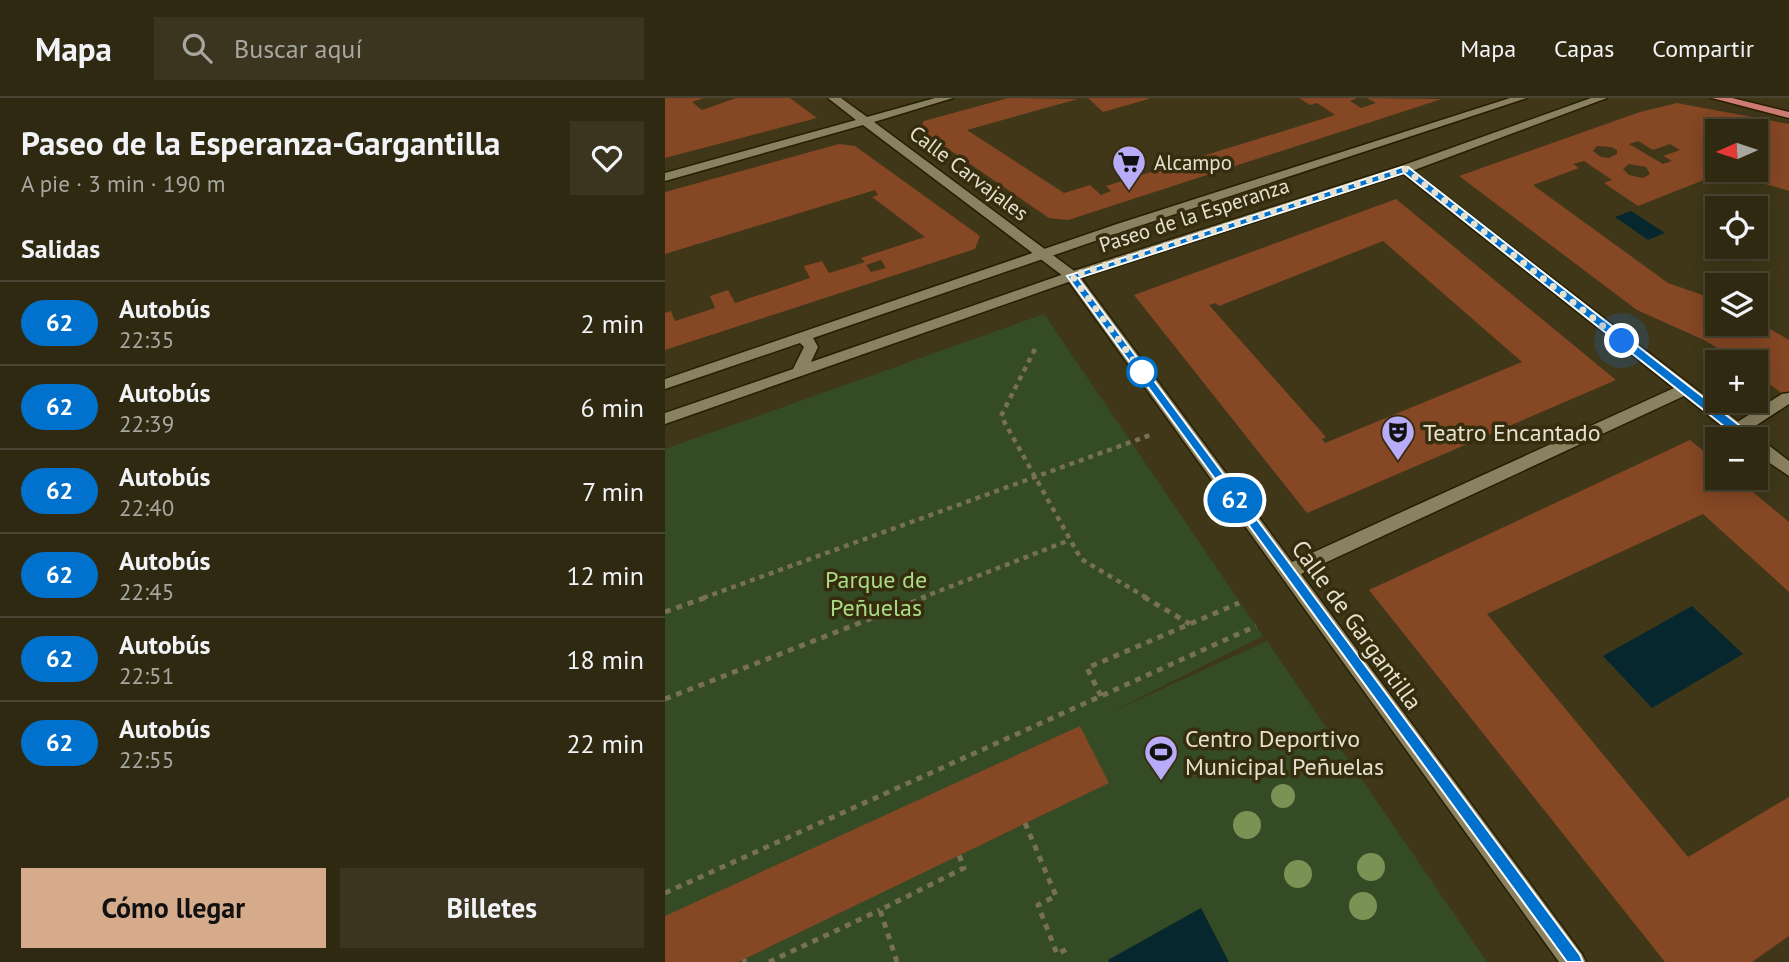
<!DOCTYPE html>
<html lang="es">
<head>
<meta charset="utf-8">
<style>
  :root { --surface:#2f2912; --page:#3b3520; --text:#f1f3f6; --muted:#a7a69f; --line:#4a4532; --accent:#d6ab8b }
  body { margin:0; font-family:"PT Sans",sans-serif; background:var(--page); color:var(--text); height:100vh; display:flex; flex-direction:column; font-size:26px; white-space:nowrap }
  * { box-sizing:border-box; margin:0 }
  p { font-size:23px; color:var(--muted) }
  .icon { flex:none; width:38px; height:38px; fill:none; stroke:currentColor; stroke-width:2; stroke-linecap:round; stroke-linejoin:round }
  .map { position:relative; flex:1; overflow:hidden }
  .sheet { display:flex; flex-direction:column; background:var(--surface); width:665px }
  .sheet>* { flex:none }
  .badge { padding:0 14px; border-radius:23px; font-size:24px; line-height:46px }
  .needle { width:46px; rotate:267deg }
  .fabs { position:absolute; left:1040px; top:21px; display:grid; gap:14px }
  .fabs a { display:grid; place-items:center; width:63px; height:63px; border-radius:0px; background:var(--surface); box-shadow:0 4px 18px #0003,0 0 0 2px var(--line); font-size:35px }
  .you { position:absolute; width:35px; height:35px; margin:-18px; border:5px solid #fff; border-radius:50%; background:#1a73e8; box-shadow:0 0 0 10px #1a73e833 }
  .map>.badge { position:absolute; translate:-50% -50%; box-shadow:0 0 0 4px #fff }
  h2 { padding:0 21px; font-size:26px; line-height:63px }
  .round { display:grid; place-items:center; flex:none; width:74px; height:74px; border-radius:0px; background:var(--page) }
  .headline { display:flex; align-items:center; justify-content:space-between; height:119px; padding:0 21px }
  h1 { font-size:33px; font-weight:800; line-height:52px }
  .action { display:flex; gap:14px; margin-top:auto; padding:14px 21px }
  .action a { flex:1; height:80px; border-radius:0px; background:var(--accent); color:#111; font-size:28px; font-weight:800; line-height:80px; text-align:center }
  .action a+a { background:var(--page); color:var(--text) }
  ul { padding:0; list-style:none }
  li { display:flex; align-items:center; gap:21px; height:84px; padding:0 21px; border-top:2px solid var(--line) }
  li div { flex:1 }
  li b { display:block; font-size:26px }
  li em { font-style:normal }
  li .badge { min-width:77px; font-weight:700; text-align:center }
  header { display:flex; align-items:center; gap:42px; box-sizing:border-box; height:98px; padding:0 35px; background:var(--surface); border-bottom:2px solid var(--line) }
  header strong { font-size:33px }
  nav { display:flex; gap:38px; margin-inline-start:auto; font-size:24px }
  .search { width:490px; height:63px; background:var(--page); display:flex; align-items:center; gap:18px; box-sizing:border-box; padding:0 24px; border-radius:0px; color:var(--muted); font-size:26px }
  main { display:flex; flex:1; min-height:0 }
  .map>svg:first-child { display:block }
  .green { fill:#354b25 }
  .water { fill:#06272d }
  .building { fill:#854724; fill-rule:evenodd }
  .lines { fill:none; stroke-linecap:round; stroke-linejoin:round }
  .pedestrian-casing { stroke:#261e00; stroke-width:3 }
  .minor-casing { stroke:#261e00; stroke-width:3 }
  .tertiary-casing { stroke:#261e00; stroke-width:3 }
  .primary-casing { stroke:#261e00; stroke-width:3 }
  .path-far1 { stroke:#777055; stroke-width:4.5; stroke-dasharray:5 5; stroke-linecap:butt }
  .path { stroke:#777055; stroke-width:5; stroke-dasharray:6 6; stroke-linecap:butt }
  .pedestrian { fill:#8a8160; fill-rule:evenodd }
  .minor { fill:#8a8160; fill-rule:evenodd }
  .tertiary { fill:#8a8160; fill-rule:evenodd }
  .primary { fill:#ce7b74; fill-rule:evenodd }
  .tree { fill:#7a9254 }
  .line { fill:#0072ce; stroke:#fff; stroke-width:2 }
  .walk { stroke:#e6e1cf; stroke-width:7; stroke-dasharray:0 12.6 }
  .stop-dot { fill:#fff; stroke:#0072ce; stroke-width:3.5 }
  .labels { text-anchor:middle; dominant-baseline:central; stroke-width:7; stroke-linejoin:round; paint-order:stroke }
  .far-poi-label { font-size:21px; fill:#e6e1cf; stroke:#352d0d; text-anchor:start }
  .far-street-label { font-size:21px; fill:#e6e1cf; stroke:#352d0d }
  .poi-label { font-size:24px; fill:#e6e1cf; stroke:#352d0d; text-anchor:start }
  .park-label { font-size:24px; fill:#aadd85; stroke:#352d0d }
  .street-label { font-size:24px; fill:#e6e1cf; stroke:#352d0d }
</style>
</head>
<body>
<header>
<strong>Mapa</strong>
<div class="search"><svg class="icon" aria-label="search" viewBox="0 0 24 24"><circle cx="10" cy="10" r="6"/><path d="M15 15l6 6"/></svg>Buscar aquí</div>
<nav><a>Mapa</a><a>Capas</a><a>Compartir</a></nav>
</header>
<main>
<section class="sheet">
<div class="headline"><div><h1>Paseo de la Esperanza-Gargantilla</h1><p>A pie · 3 min · 190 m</p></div><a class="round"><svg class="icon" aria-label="heart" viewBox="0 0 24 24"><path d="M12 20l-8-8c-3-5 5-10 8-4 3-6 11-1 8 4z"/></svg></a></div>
<h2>Salidas</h2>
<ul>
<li><span class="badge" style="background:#0072ce;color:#fff">62</span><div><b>Autobús</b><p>22:35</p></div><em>2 min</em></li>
<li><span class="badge" style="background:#0072ce;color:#fff">62</span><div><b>Autobús</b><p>22:39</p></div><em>6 min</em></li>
<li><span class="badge" style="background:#0072ce;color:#fff">62</span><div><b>Autobús</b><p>22:40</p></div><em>7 min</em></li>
<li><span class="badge" style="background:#0072ce;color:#fff">62</span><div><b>Autobús</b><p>22:45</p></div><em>12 min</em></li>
<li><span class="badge" style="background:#0072ce;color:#fff">62</span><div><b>Autobús</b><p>22:51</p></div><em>18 min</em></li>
<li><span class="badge" style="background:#0072ce;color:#fff">62</span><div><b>Autobús</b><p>22:55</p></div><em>22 min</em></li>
</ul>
<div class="action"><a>Cómo llegar</a><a>Billetes</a></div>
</section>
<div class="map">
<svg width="1124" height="864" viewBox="0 0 1124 864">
  <rect width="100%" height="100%" fill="#3f3718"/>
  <polygon class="green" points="379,216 598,538 444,615 602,543 822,864 0,864 0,351"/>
  <g class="water">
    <polygon points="966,113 1000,135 983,142 950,119"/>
    <polygon points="1027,508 1078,556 987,610 938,558"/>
    <polygon points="536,810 564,864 444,864 443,862"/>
  </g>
  <g class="building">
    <polygon points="0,0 39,0 27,4 37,12 71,0 125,0 152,20 0,60"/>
    <polygon points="343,0 413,1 302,32 399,95 425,87 436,97 446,93 441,88 670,17 652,5 645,7 634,0 692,0 685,3 696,10 711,5 702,0 777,1 403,122 384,120 254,31 259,23"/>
    <polygon points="423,0 484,0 484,1 438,14"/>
    <path d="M 1012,5 L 1124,26 L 1124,93 L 1059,74 L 973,108 L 939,85 L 947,82 L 919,63 L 908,66 L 914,70 L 868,87 L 1003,185 L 1052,202 L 1052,226 L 1090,226 L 1090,222 L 1124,242 L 1124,301 L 1090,275 L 1090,264 L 1076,264 L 1039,242 L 972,212 L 794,78 L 975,14 ZM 1085,29 L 1103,32 L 1090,37 L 1090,72 L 1052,72 L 1052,33 L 1084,33 ZM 973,43 L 988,52 L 1005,46 L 1015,52 L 998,58 L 1007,63 L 998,66 L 964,46 ZM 932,48 L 946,49 L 952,52 L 952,56 L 944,60 L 936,59 L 928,53 ZM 964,66 L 981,69 L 985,76 L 978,80 L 964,77 L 958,71 Z"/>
    <path d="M 174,46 L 190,48 L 315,138 L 310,151 L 0,252 L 0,215 L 6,213 L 10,223 L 50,210 L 45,198 L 63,192 L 70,205 L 145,180 L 139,168 L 157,163 L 164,175 L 200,164 L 196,160 L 260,139 L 207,99 L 213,97 L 210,92 L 0,156 L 0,94 ZM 216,162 L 221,170 L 206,174 L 201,167 Z"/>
    <path d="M 731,101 L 951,282 L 642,415 L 469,197 ZM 718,143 L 857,264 L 660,345 L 657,341 L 661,339 L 544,207 L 551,205 L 554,208 Z"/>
    <polygon points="1025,342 1052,364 1052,380 1071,380 1124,424 1124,494 1038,416 822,516 1023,759 1124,699 1124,838 1087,864 1000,864 704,492"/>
    <polygon points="415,628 444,685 73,864 0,864 0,818"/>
  </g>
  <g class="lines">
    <g class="pedestrian-casing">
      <polygon id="pedestrian" points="1124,295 1124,306 1078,336 1066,336 1064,332 1066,328 1117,296"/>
    </g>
    <g class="minor-casing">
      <polygon id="minor" points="163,0 176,0 202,19 270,0 288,0 209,24 412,175 627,464 1009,290 736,74 736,68 740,67 1124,363 1124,378 1090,355 1090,341 1074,341 1019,298 636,476 917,856 921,864 894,864 402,181 198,27 0,83 0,75 191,22"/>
    </g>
    <g class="tertiary-casing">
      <polygon id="tertiary" points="845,0 862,0 462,132 148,240 153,249 146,264 402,175 736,68 926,0 942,0 744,74 412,181 0,326 0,315 128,271 139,249 135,245 0,291 0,281 452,126"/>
    </g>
    <g class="primary-casing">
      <polygon id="primary" points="1047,0 1067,0 1124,14 1124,20"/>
    </g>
    <g class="path-far1">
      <polyline points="370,251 336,318 416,461 482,500"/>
      <polyline points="38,500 488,336"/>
      <polyline points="256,500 405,442"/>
    </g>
    <g class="path">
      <polyline points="479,499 525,526"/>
      <polyline points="0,514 42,499"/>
      <polyline points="436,598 422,570 574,505"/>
      <polyline points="0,601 261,499"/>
      <polyline points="360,725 391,798 373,807 392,856 402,851"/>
      <polyline points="0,795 591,528"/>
      <polyline points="79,861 80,864"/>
      <polyline points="104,864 215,812"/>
      <polyline points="232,864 215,812 299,770 294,757"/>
    </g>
    <use href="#pedestrian" class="pedestrian"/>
    <use href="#minor" class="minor"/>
    <use href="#tertiary" class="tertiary"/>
    <use href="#primary" class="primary"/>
  </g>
  <g class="tree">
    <circle cx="618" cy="698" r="12"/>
    <circle cx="582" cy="727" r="14"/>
    <circle cx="706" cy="769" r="14"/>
    <circle cx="633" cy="776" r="14"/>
    <circle cx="698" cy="808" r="14"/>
  </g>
  <polygon class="line" points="737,69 743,69 1088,338 1088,344 1079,344 739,75 413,180 915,857 918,864 902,864 402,178"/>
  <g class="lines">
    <polyline class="walk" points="477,274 480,278 407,178 740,71 957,243"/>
  </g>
  <defs>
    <g id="supermarket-pin" transform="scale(1.75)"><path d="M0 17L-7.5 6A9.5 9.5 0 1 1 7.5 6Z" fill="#b8abf7" stroke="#352d0d"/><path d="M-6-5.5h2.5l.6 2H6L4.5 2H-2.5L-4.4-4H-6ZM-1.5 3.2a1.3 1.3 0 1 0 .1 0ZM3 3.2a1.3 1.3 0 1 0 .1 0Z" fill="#111"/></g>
    <g id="theatre-pin" transform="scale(1.75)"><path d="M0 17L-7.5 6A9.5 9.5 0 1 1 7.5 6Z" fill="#b8abf7" stroke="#352d0d"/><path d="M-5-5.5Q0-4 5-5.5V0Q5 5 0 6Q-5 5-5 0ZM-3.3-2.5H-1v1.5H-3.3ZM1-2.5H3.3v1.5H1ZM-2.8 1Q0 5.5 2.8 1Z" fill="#111"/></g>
    <g id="stadium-pin" transform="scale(1.75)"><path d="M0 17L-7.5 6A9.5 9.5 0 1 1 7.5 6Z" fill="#b8abf7" stroke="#352d0d"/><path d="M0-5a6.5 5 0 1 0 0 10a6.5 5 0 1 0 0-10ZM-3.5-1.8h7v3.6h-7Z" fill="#111"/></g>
  </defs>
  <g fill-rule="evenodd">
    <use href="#supermarket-pin" x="464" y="64"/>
    <use href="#theatre-pin" x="733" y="334"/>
    <use href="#stadium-pin" x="496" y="654"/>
  </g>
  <circle class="stop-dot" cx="477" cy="274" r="14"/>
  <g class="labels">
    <g class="far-poi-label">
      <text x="489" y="64">Alcampo</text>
    </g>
    <g class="far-street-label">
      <text transform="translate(304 75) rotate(37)">Calle Carvajales</text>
      <text transform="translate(529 117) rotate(-18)">Paseo de la Esperanza</text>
    </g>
    <g class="poi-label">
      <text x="758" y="334">Teatro Encantado</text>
      <text x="520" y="640">Centro Deportivo<tspan x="520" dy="28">Municipal Peñuelas</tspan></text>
    </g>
    <g class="park-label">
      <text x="211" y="481">Parque de<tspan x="211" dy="28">Peñuelas</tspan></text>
    </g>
    <g class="street-label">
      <text transform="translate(692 527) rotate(54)">Calle de Gargantilla</text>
    </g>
  </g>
</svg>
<div class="fabs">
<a><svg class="needle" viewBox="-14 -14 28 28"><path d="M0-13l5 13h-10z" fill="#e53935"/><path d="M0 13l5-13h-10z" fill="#a7a69f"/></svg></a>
<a><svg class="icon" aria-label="locate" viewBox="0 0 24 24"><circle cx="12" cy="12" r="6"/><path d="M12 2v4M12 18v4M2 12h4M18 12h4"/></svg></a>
<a><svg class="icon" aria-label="layers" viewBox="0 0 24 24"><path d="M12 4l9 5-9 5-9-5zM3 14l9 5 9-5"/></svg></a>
<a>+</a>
<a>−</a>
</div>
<div class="you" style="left:957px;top:243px"></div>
<b class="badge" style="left:570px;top:402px;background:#0072ce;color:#fff">62</b>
</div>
</main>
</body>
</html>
